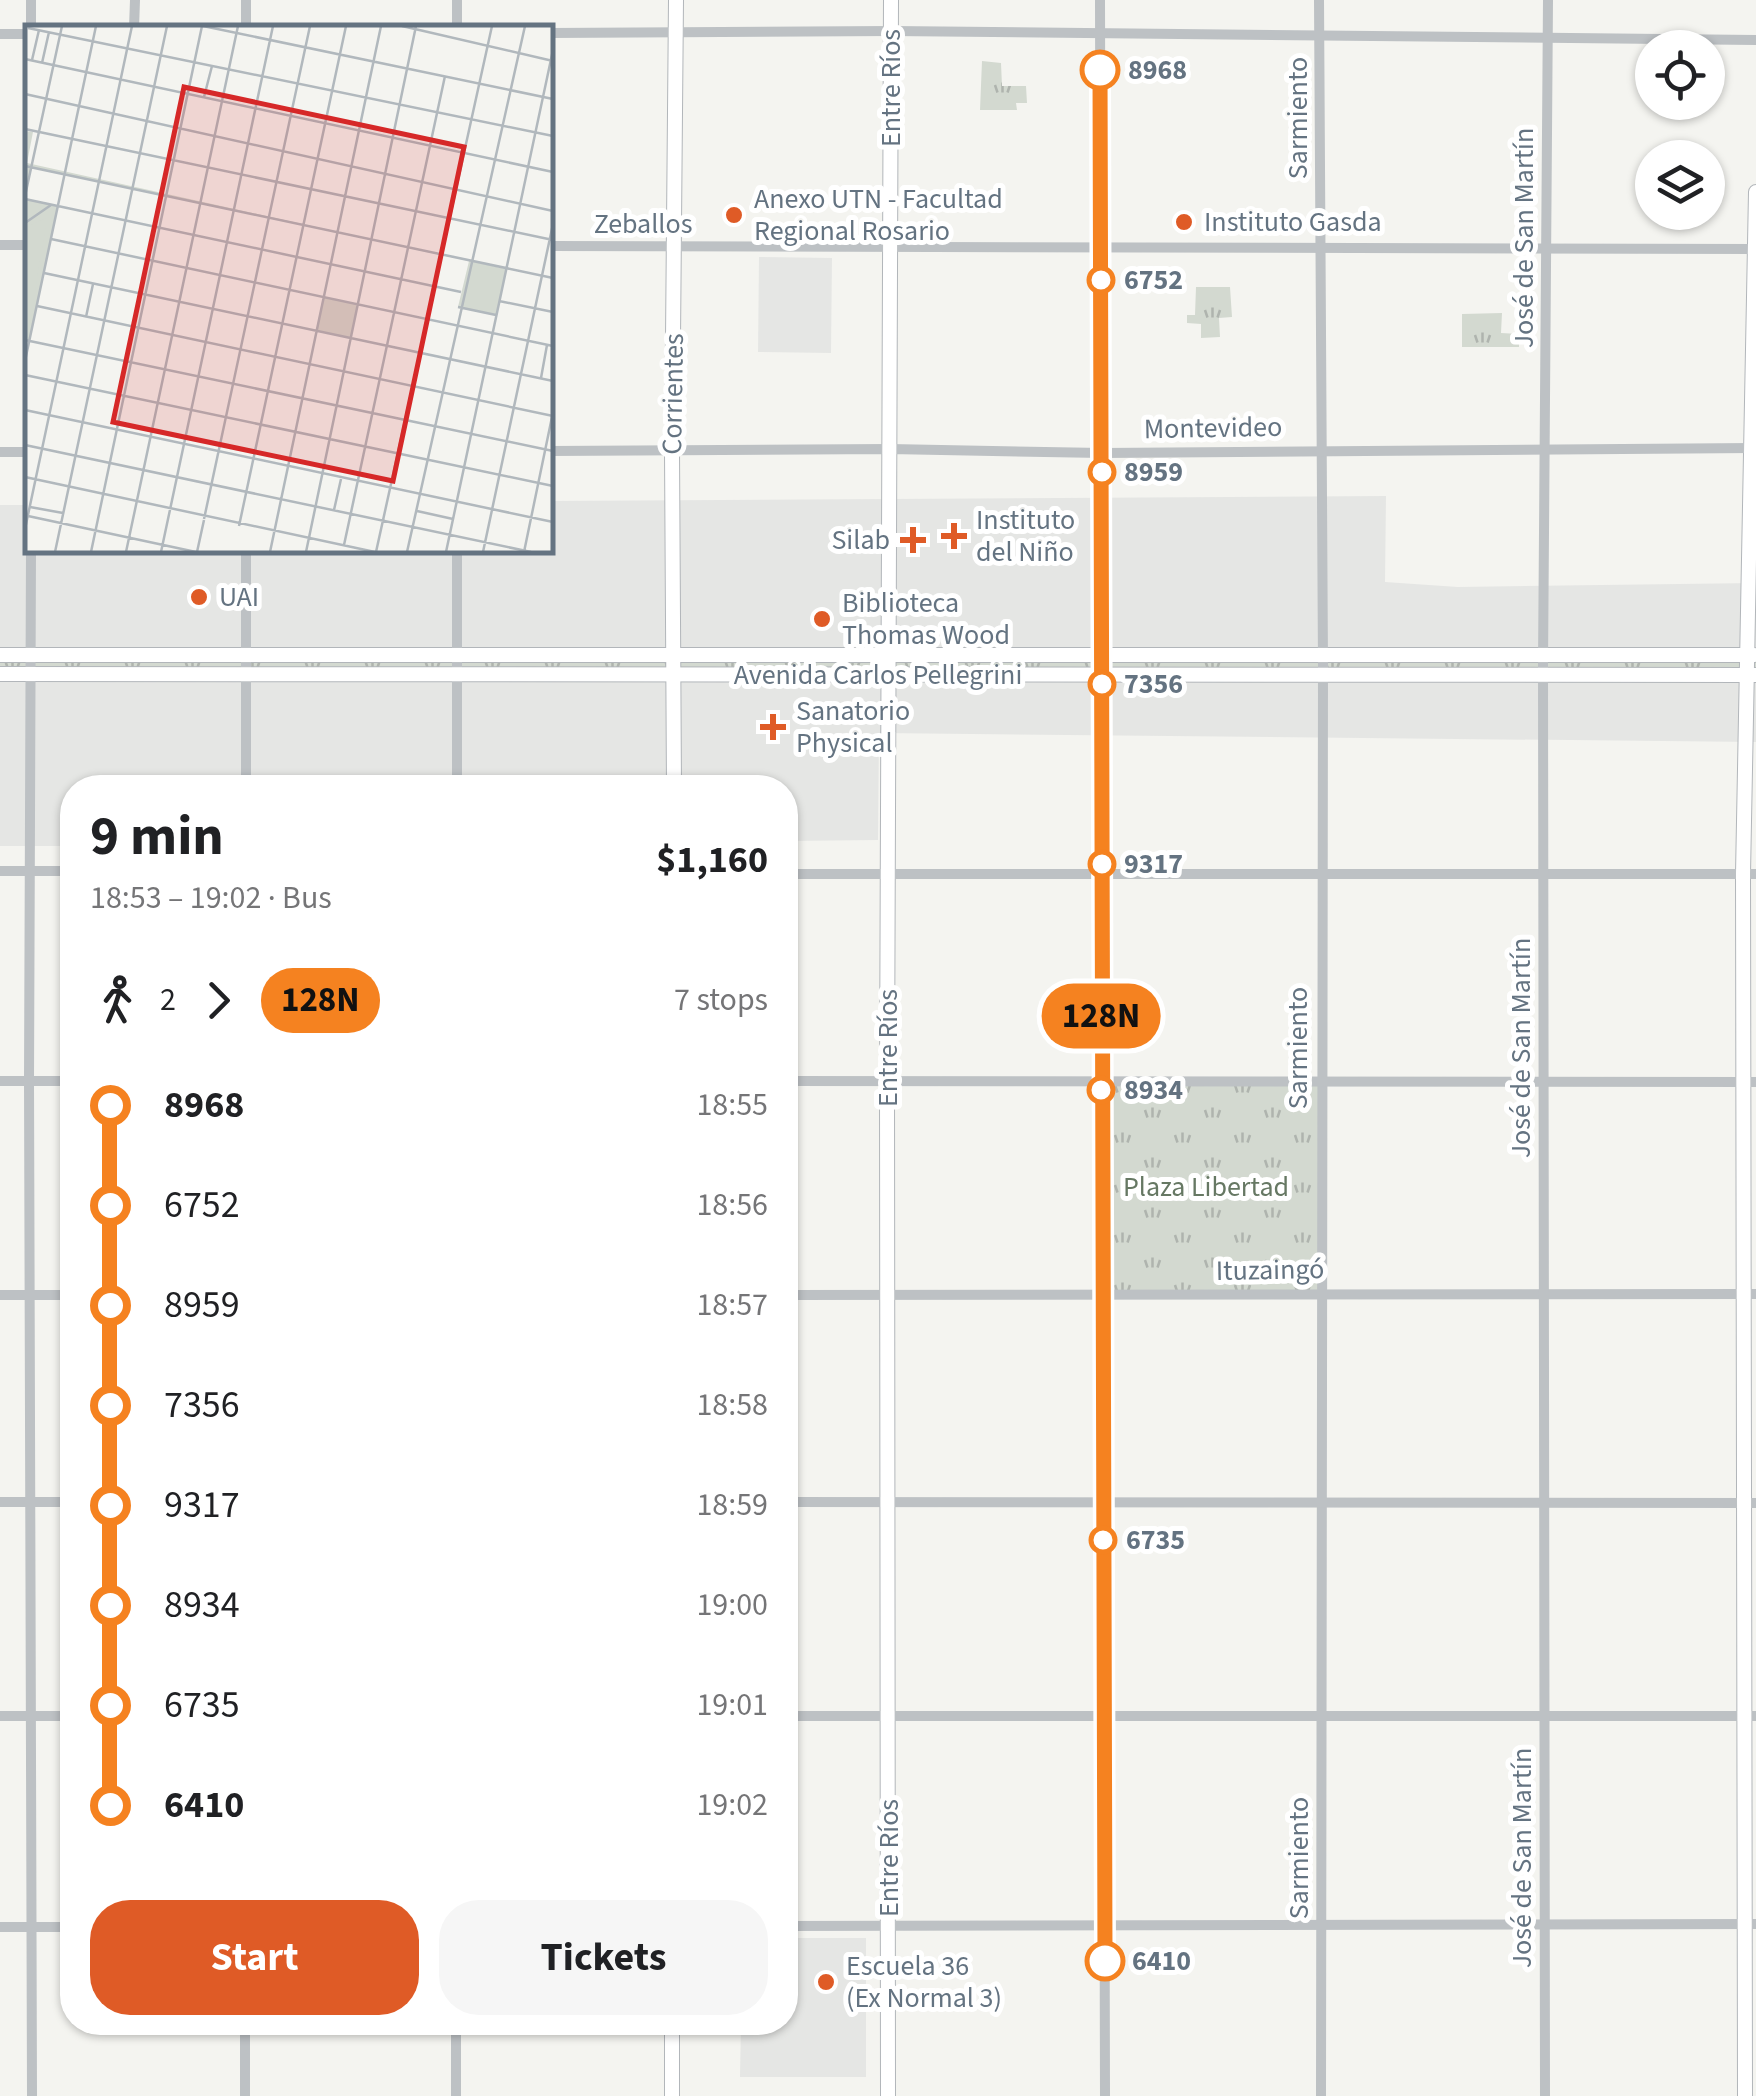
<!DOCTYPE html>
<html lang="en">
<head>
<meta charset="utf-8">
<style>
  :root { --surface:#fff; --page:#f6f6f6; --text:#202124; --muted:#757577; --accent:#df5b26 }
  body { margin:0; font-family:"Source Sans 3",sans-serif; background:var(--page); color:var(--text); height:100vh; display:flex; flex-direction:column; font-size:38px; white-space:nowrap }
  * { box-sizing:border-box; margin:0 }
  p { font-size:32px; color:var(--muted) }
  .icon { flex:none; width:55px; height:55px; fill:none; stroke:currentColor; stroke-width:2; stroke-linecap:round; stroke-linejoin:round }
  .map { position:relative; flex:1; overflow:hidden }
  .drawer { position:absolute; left:60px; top:775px; width:738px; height:1260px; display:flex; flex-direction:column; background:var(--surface); border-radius:40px; box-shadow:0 2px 8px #0004 }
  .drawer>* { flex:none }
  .badge { padding:0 20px; border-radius:32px; font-size:35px; line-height:65px }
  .buttons { position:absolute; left:1635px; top:30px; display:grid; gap:20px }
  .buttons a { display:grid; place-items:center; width:90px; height:90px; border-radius:50%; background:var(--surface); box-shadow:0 2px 8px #0004; font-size:50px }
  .map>.badge { position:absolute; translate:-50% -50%; box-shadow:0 0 0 5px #fff }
  .legs { display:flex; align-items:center; gap:15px; height:110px; padding:0 30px; font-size:32px }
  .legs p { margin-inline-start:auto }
  .summary { display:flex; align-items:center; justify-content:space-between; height:170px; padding:0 30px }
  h1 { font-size:55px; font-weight:700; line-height:75px }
  .cta { display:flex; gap:20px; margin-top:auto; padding:20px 30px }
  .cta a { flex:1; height:115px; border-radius:40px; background:var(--accent); color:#fff; font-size:40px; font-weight:700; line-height:115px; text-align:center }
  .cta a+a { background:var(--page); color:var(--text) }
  ul { padding:0 30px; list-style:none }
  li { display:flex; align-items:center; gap:35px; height:100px; font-size:38px }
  li i { display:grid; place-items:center; width:15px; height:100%; margin:0 12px; background:currentColor }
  li i::after { content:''; width:25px; height:25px; margin:-12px; border:8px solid; border-radius:50%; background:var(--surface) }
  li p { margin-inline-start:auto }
  li:first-child i { background:linear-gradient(#0000 50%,currentColor 0) }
  li:last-child i { background:linear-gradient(currentColor 50%,#0000 0) }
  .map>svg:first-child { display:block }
  .built { fill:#e5e6e4 }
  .grass { fill:url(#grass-tufts) }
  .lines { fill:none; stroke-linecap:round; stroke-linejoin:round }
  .major-casing { stroke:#b2b6ba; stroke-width:16 }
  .minor { stroke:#bdc1c4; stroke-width:10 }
  .major { stroke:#fff; stroke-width:14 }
  .line-1-casing { stroke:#fff; stroke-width:22 }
  .line-1 { stroke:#f58220; stroke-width:15 }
  .stop-1-dot { fill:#fff; stroke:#f58220; stroke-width:5 }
  .poi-dot { fill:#df5b26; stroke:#fff; stroke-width:4 }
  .labels { text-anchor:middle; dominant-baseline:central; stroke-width:10; stroke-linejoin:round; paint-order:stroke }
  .stop-label { font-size:28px; font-weight:bold; fill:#647381; stroke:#fff; text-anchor:start }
  .street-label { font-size:28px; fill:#647381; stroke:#fff }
  .poi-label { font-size:28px; fill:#647381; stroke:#fff; text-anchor:start }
  .park-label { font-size:28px; fill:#667863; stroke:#fff }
  .inset-road { fill:none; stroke:#b1b8bd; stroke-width:2.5 }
  .view { fill:#d62828; fill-opacity:0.15; stroke:#d62828; stroke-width:5 }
  .inset-edge { fill:none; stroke:#647381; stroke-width:5 }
</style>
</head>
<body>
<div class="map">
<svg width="1756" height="2096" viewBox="0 0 1756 2096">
  <defs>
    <pattern id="grass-tufts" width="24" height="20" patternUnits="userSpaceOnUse" patternTransform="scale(2.5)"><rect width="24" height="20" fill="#d3d9d0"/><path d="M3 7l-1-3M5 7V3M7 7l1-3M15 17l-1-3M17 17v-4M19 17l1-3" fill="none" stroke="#afb4ae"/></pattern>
  </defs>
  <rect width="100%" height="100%" fill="#f4f4f0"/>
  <g class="built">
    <polygon points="759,257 832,258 831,353 758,352"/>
    <polygon points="1386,496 1385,582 1458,587 1756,583 1756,742 879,733 878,840 785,841 785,788 72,788 72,846 0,846 0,505 27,505 28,550 550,550 550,501"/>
    <polygon points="785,1938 866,1938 866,2077 740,2077 741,2023 785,2022"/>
  </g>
  <g class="grass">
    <polygon points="982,61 1001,63 1002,86 1026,86 1027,103 1016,103 1017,110 980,110"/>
    <polygon points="1196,287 1230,287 1232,317 1219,318 1220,337 1201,338 1201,324 1187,323 1187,315 1195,315"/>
    <polygon points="1502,313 1501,333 1519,334 1519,347 1462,347 1462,314"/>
    <polygon points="0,655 1756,655 1756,675 0,674"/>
    <polygon points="1101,1081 1320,1082 1322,1292 1101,1296"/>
  </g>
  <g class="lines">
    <g class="major-casing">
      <g id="major">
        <polyline points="0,655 1754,655"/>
        <polyline points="0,674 1756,675"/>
        <polyline points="674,788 672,451 676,0"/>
        <polyline points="672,2096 672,2022"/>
        <polyline points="888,2096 887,1081 891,0"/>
        <polyline points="1745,2096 1743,874 1756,192"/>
      </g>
    </g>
    <g class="minor">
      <polyline points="31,0 31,28"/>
      <polyline points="246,0 246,28"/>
      <polyline points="1100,0 1105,2096"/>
      <polyline points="1319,0 1323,665 1321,2096"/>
      <polyline points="134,28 135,0"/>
      <polyline points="457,28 457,0"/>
      <polyline points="550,33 892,31 1756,40"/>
      <polyline points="0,34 28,34"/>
      <polyline points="0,245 28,245"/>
      <polyline points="550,246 1756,249"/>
      <polyline points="550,451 890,449 1102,453 1754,448"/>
      <polyline points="0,452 28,452"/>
      <polyline points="31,550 29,1081 32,2096"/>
      <polyline points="246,788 246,550"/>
      <polyline points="457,788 457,550"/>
      <polyline points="0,871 72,871"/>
      <polyline points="785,874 1756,874"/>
      <polyline points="0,1081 72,1081"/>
      <polyline points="785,1081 1756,1082"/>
      <polyline points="0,1295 72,1295"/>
      <polyline points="785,1295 1756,1294"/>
      <polyline points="0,1502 72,1502"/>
      <polyline points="785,1502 1756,1503"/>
      <polyline points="0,1716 72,1716"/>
      <polyline points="785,1716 1756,1716"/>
      <polyline points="785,1926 1756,1924"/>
      <polyline points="0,1927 72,1927"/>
      <polyline points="245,2096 245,2022"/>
      <polyline points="456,2096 456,2022"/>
      <polyline points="1545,2096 1543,665 1548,0"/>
    </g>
    <use href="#major" class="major"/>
  </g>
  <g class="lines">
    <g class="line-1-casing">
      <polyline id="line-1" points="1100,70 1105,1961"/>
    </g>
    <use href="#line-1" class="line-1"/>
  </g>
  <g class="stop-1-dot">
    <circle cx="1100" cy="70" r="18"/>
    <circle cx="1101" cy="280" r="12"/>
    <circle cx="1102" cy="472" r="12"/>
    <circle cx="1102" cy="684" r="12"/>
    <circle cx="1102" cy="864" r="12"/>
    <circle cx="1101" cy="1090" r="12"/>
    <circle cx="1103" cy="1540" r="12"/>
    <circle cx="1105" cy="1961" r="18"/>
  </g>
  <g class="poi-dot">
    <circle cx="734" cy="215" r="10"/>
    <circle cx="1184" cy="222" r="10"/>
    <path d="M949 521h10v10h10v10h-10v10h-10v-10h-10v-10h10z"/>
    <path d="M908 525h10v10h10v10h-10v10h-10v-10h-10v-10h10z"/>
    <circle cx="199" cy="597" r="10"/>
    <circle cx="822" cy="619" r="10"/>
    <path d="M768 712h10v10h10v10h-10v10h-10v-10h-10v-10h10z"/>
    <circle cx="826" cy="1982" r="10"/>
  </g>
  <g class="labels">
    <g class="stop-label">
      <text x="1128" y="70">8968</text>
      <text x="1124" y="280">6752</text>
      <text x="1124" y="472">8959</text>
      <text x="1124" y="684">7356</text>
      <text x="1124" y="864">9317</text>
      <text x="1124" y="1090">8934</text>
      <text x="1126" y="1540">6735</text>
      <text x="1132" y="1961">6410</text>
    </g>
    <g class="street-label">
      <text transform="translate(891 88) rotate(-90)">Entre Ríos</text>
      <text transform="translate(1298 118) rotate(-90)">Sarmiento</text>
      <text x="643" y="224">Zeballos</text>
      <text transform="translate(1524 238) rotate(-90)">José de San Martín</text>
      <text transform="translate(673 394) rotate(-89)">Corrientes</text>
      <text transform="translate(1213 428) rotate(-1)">Montevideo</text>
      <text x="878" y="675">Avenida Carlos Pellegrini</text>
      <text transform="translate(888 1048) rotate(-90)">Entre Ríos</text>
      <text transform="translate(1298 1048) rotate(-90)">Sarmiento</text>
      <text transform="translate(1521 1048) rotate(-90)">José de San Martín</text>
      <text transform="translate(1270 1270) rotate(-1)">Ituzaingó</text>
      <text transform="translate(889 1858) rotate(-90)">Entre Ríos</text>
      <text transform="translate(1299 1858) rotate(-90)">Sarmiento</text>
      <text transform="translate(1522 1858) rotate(-90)">José de San Martín</text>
    </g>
    <g class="poi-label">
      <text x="754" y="199">Anexo UTN - Facultad<tspan x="754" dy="32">Regional Rosario</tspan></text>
      <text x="1204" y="222">Instituto Gasda</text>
      <text x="976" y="520">Instituto<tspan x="976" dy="32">del Niño</tspan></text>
      <text x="890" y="540" text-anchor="end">Silab</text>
      <text x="219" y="597">UAI</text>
      <text x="842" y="603">Biblioteca<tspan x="842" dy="32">Thomas Wood</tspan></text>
      <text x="796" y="711">Sanatorio<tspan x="796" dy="32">Physical</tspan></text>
      <text x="846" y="1966">Escuela 36<tspan x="846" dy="32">(Ex Normal 3)</tspan></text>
    </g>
    <g class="park-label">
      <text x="1206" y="1187">Plaza Libertad</text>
    </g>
  </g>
  <g transform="translate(25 25)">
    <rect width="528" height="528" fill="#f4f4f0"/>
    <path d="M 0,106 L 8,107 L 2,138 L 481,244 L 471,290 L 433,282 L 444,236 L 7,142 L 0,171 ZM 0,174 L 33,181 L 0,336 ZM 298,272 L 333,280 L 326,313 L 291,306 Z" fill="#d3d9d0"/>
    <path d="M 22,193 L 8,278 L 0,277 L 0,202 Z" fill="#d3d9d0"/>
    <path class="inset-road" d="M 178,1 L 528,74M 377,1 L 528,36M 3,3 L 528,111M 0,34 L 528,147M 7,35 L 14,5M 17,38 L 24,7M 0,69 L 528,186M 179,72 L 187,41M 0,104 L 528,215M 0,141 L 528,253M 0,171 L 37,1M 0,174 L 436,267M 0,198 L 26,180M 26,214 L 528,321M 19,248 L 528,356M 474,276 L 528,287M 12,281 L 528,391M 433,282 L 471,290M 61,292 L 68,259M 0,315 L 528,426M 0,336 L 71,1M 0,350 L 528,461M 516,353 L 522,320M 0,385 L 528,497M 0,420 L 506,527M 0,452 L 350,527M 5,482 L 38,488M 309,485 L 316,454M 392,486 L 428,494M 3,491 L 171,527M 179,494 L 285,1M 214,501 L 321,1M 0,504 L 107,1M 319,520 L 420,51M 30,527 L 142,1M 66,527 L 177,1M 101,527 L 213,1M 136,527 L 248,1M 172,527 L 179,495M 245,527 L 356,1M 281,527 L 391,1M 351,527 L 467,1M 382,527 L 500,1M 421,527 L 528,25M 458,527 L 528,199M 499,527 L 527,392"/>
    <path class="view" d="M 159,62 L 439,122 L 368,456 L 88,397 Z"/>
    <rect width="528" height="528" class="inset-edge"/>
  </g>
</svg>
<div class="buttons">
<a><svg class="icon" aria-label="locate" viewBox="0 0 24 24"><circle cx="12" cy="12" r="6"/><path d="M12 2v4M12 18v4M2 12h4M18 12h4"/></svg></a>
<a><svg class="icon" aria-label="layers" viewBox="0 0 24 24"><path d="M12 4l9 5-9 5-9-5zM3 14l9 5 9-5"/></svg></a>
</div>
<b class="badge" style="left:1101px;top:1016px;background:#f58220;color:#111">128N</b>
<section class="drawer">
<div class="summary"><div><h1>9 min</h1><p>18:53 – 19:02 · Bus</p></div><b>$1,160</b></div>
<div class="legs"><svg class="icon" aria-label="walk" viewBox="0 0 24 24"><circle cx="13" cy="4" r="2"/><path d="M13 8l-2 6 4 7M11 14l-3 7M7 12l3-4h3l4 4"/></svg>2<svg class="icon" aria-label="forward" viewBox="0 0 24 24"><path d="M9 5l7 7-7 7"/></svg><b class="badge" style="background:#f58220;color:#111">128N</b><p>7 stops</p></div>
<ul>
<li><i style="color:#f58220"></i><b>8968</b><p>18:55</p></li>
<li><i style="color:#f58220"></i><span>6752</span><p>18:56</p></li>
<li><i style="color:#f58220"></i><span>8959</span><p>18:57</p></li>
<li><i style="color:#f58220"></i><span>7356</span><p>18:58</p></li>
<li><i style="color:#f58220"></i><span>9317</span><p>18:59</p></li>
<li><i style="color:#f58220"></i><span>8934</span><p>19:00</p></li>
<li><i style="color:#f58220"></i><span>6735</span><p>19:01</p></li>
<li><i style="color:#f58220"></i><b>6410</b><p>19:02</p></li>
</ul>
<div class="cta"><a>Start</a><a>Tickets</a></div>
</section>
</div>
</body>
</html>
